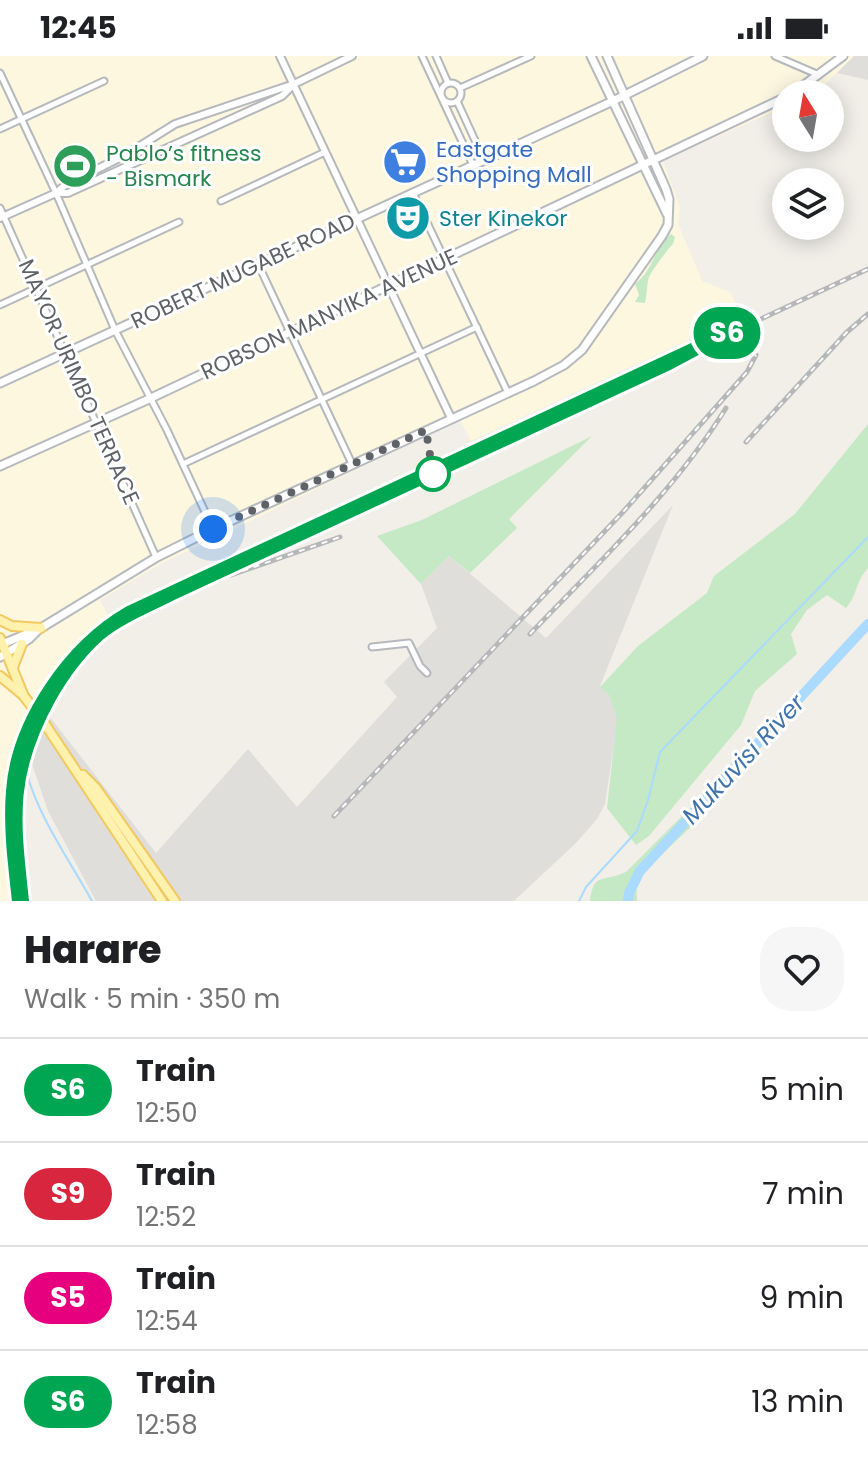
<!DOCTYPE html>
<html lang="en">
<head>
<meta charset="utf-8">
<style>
  :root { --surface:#fff; --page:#f6f6f6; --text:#202124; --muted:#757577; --line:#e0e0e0 }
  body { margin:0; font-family:Poppins,sans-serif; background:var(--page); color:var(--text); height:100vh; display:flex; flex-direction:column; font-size:30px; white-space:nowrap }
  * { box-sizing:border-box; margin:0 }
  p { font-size:26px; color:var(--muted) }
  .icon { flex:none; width:44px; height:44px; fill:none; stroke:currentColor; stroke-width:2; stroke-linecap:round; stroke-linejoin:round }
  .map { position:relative; height:845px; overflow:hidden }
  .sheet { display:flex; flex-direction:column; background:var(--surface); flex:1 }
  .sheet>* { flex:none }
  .badge { padding:0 16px; border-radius:26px; font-size:28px; line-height:52px }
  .needle { width:52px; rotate:349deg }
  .fabs { position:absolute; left:772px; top:24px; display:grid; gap:16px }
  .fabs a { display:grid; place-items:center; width:72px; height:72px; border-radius:50%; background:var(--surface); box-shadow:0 4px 20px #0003; font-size:40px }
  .you { position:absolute; width:40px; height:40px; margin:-20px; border:6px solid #fff; border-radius:50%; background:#1a73e8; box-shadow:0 0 0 12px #1a73e833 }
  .map>.badge { position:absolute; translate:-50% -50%; box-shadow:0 0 0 4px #fff }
  .round { display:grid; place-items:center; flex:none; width:84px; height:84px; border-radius:32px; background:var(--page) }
  .headline { display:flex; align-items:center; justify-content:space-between; height:136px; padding:0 24px }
  h1 { font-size:38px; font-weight:800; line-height:60px }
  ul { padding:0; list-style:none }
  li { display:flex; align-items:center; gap:24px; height:104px; padding:0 24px; border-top:2px solid var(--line) }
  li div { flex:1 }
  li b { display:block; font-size:30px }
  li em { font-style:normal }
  li .badge { min-width:88px; font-weight:700; text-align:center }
  .status { display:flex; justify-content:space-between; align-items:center; height:56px; padding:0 40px; background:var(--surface); direction:ltr }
  .status svg { height:22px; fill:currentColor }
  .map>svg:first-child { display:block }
  .commercial { fill:#fef7e0 }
  .industrial { fill:#e0deda }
  .green { fill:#c5e8c5 }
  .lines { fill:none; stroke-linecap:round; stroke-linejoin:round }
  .stream { stroke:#aadaff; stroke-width:2 }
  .river { stroke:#aadaff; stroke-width:10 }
  .minor-casing { stroke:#b5b8bc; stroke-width:9 }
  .tertiary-casing { stroke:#b5b8bc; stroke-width:10 }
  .secondary-casing { stroke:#b6babf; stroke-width:11 }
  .primary-casing { stroke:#f2c960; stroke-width:12 }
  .minor { stroke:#fff; stroke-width:5 }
  .tertiary { stroke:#fff; stroke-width:6 }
  .secondary { stroke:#fff; stroke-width:7 }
  .primary { stroke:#fff2af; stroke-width:8 }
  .rail-casing { stroke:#b6b7b8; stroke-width:5 }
  .rail { stroke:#fff; stroke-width:2; stroke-dasharray:6; stroke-linecap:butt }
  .line-casing { stroke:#fff; stroke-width:18 }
  .line { stroke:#00a651; stroke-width:12 }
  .walk { stroke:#5f6368; stroke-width:8; stroke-dasharray:0 14.4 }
  .stop-dot { fill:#fff; stroke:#00a651; stroke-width:4 }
  .labels { text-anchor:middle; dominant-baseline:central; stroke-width:6; stroke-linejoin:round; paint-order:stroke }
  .shop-label { font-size:22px; fill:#366cbe; stroke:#fff; text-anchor:start }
  .leisure-label { font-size:22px; fill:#27864d; stroke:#fff; text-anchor:start }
  .culture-label { font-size:22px; fill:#0d838f; stroke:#fff; text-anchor:start }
  .street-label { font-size:22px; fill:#5f6368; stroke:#fff }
  .water-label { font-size:24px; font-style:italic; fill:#4174aa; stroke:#fff }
</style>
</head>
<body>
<div class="status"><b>12:45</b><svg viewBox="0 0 49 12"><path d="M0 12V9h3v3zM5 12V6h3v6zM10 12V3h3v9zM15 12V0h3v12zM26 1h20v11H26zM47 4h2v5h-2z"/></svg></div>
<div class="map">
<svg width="868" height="845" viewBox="0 0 868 845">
  <rect width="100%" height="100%" fill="#f1efe8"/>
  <polygon class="commercial" points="0,0 854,0 816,37 786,38 786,50 663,105 680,152 678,168 702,225 730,236 742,259 471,385 460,364 160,508 100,544 108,559 60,611 8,701 10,845 0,845"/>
  <g class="industrial">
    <polygon points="854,0 868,0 868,24 837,17"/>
    <polygon points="673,449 600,630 609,639 618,662 605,748 597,763 576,787 514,845 96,845 48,755 32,708 30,693 46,656 156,797 248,693 297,751 397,641 384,626 437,572 421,528 449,500 546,582"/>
  </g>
  <g class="green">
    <path d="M 671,178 L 675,181 L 673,188 C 670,190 651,216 649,221 C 647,226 647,239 645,247 L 635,246 L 639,239 L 635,228 C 652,216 655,191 671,178 Z"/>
    <path d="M 868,368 L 868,512 C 854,527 859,537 846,552 L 827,539 L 807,554 L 791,578 L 797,598 L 755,635 L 741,669 L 649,780 L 636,789 L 607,752 L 617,662 L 609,639 L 600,631 L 638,590 L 707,537 L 714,520 L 795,458 Z"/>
    <polygon points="592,380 509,463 517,472 470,517 449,500 421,528 377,480 422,464"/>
    <path d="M 737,700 L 753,703 L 720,743 L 636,823 L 637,845 L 590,845 C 594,815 603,827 626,816 L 707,735 Z"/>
  </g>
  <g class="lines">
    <g class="stream">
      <path d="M 27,718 C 39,762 70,805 92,845"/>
      <polyline points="579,845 586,831 637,775 648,744 660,696 868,481"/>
    </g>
    <polyline class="river" points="628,845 629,837 640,815 868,568"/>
    <g class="minor-casing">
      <g id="minor">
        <polyline points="422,0 473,109"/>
        <polyline points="436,0 448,27"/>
        <polyline points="775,0 819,19"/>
        <polyline points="0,17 56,137 115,274 167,374 213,473"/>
        <circle cx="451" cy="37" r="10"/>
        <polyline points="460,32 531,0"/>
        <polyline points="457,45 484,104"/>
        <polyline points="0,73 104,25"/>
        <polyline points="413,137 508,337"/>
        <polyline points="221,145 325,96"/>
        <polyline points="0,152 156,501"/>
        <polyline points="258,208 352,408"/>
        <polyline points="0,249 179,166"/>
        <polyline points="183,408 477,271"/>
        <polyline points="372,591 409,587 420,610 427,617"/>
      </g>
    </g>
    <g class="tertiary-casing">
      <g id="tertiary">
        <polyline points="280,0 451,362"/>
        <polyline points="56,137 68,137 282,40 294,28"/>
        <polyline points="0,162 56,137 64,130 127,98 175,68 294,28 352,0"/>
      </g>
    </g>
    <g class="secondary-casing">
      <g id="secondary">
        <polyline points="591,0 667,158"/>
        <polyline points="792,38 843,0"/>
        <polyline points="0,327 613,45 703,0"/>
        <polyline points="0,410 149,343 786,41"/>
        <polyline points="0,589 41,572 157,501 213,473 534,325 564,309 582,294 662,180 668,169 669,143 666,133 607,0"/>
        <polyline points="0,601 29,583 40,572"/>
      </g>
    </g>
    <g class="primary-casing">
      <g id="primary">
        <polyline points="0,564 12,570 41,572"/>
        <polyline points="0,582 23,638"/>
        <polyline points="13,611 22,588"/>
        <polyline points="0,620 23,639 43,665 162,845"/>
        <polyline points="83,719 96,732 175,845"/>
      </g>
    </g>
    <use href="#minor" class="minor"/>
    <use href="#tertiary" class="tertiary"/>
    <use href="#secondary" class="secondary"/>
    <use href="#primary" class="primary"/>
    <g class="rail-casing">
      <g id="rail">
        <polyline points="746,386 847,276 868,258"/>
        <polyline points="231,519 340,481"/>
        <path d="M 530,578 C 599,506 673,437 726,352"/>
        <polyline points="334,760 623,456 747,316 756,299"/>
        <path d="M 18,845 C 14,808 9,772 12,735 C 16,669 62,604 113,565 L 868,213"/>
      </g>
    </g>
    <use href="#rail" class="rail"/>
  </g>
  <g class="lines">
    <g class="line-casing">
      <path id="line" d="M 18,845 C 14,809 9,771 12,735 C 17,665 70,590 129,556 L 729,276 L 669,308 L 175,537 C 150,550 121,561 99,579 C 79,597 63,619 50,642 C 8,718 14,762 23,845"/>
    </g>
    <use href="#line" class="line"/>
    <polyline class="walk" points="213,473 426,374 433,418"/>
  </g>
  <defs>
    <g id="supermarket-disc" transform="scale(2.3)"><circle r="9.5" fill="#3f7fe0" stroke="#fff"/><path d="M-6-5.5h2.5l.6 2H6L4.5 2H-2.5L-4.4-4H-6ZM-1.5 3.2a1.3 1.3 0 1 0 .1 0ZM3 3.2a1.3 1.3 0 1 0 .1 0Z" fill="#fff"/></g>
    <g id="stadium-disc" transform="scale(2.3)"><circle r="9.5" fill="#2e9e5b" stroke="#fff"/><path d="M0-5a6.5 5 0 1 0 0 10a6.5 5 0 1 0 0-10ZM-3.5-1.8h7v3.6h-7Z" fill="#fff"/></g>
    <g id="theatre-disc" transform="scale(2.3)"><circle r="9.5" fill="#0f9aa8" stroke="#fff"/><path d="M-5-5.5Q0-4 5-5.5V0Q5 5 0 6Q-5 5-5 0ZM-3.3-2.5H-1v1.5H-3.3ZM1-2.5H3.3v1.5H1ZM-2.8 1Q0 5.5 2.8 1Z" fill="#fff"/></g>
  </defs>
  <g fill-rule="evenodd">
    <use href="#supermarket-disc" x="405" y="106"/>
    <use href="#stadium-disc" x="75" y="110"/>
    <use href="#theatre-disc" x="408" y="162"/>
  </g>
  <circle class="stop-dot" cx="433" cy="418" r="16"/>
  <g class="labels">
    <g class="shop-label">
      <text x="436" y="93">Eastgate<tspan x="436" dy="25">Shopping Mall</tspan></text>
    </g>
    <g class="leisure-label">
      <text x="106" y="97">Pablo’s fitness<tspan x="106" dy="25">- Bismark</tspan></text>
    </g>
    <g class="culture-label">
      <text x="439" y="162">Ster Kinekor</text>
    </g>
    <g class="street-label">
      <text transform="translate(243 215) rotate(-25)">ROBERT MUGABE ROAD</text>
      <text transform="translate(329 258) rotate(-25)">ROBSON MANYIKA AVENUE</text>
      <text transform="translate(79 326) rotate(66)">MAYOR URIMBO TERRACE</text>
    </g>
    <g class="water-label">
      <text transform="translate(743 703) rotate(-47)">Mukuvisi River</text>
    </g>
  </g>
</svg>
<div class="fabs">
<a><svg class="needle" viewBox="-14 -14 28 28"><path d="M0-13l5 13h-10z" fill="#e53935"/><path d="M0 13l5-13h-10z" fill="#757577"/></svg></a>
<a><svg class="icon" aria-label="layers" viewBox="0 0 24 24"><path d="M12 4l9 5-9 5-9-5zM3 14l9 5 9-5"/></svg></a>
</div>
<div class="you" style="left:213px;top:473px"></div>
<b class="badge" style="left:727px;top:277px;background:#00a651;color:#fff">S6</b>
</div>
<section class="sheet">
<div class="headline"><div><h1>Harare</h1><p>Walk · 5 min · 350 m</p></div><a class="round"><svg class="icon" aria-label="heart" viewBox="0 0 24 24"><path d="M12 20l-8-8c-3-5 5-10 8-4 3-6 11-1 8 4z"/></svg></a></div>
<ul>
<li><span class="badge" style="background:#00a651;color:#fff">S6</span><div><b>Train</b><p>12:50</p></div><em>5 min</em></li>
<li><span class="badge" style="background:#d7263d;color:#fff">S9</span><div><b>Train</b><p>12:52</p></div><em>7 min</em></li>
<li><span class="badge" style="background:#e6007e;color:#fff">S5</span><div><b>Train</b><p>12:54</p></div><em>9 min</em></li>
<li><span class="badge" style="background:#00a651;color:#fff">S6</span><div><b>Train</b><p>12:58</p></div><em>13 min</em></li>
</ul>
</section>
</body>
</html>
